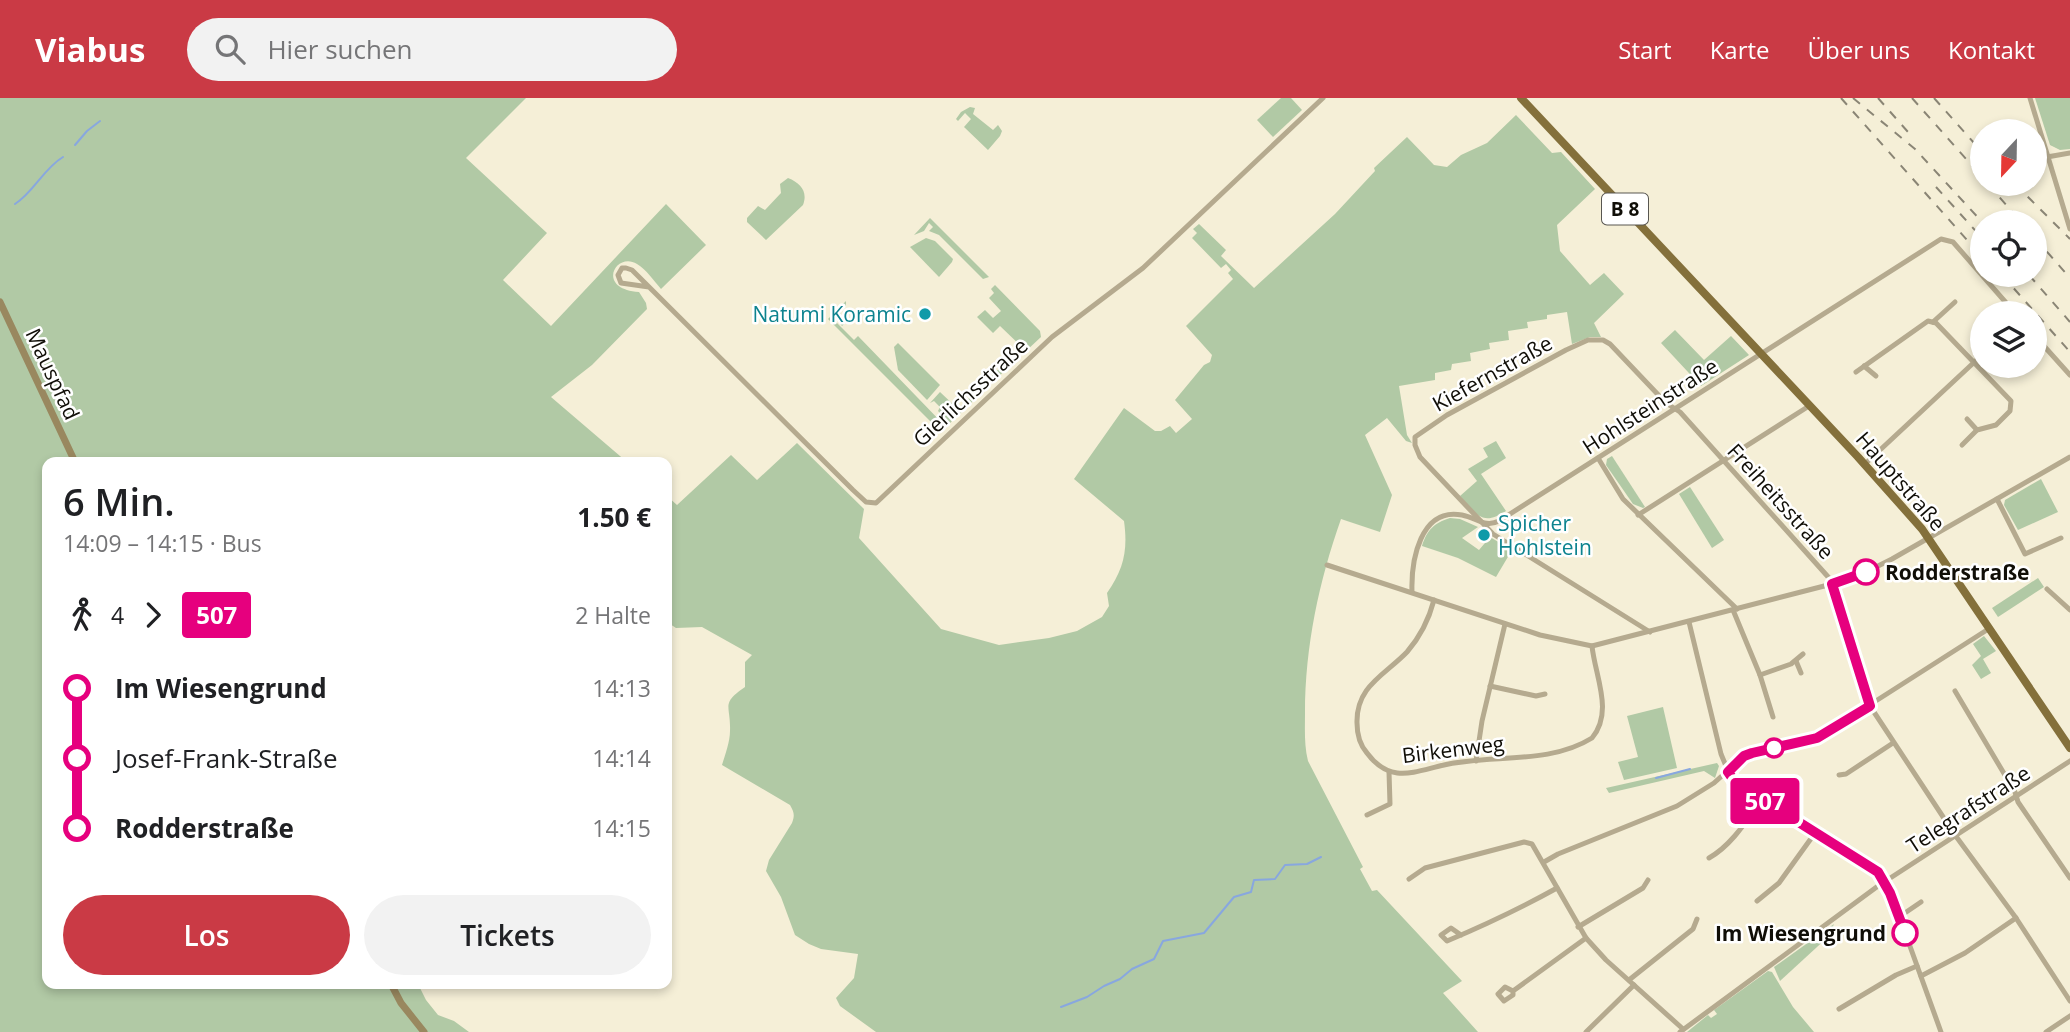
<!DOCTYPE html>
<html lang="de">
<head>
<meta charset="utf-8">
<style>
  :root { --surface:#fff; --page:#f2f2f2; --text:#202124; --muted:#757577; --accent:#ca3a45 }
  body { margin:0; font-family:"Open Sans",sans-serif; background:var(--page); color:var(--text); height:100vh; display:flex; flex-direction:column; font-size:26px; white-space:nowrap }
  * { box-sizing:border-box; margin:0 }
  p { font-size:23px; color:var(--muted) }
  .icon { flex:none; width:38px; height:38px; fill:none; stroke:currentColor; stroke-width:2; stroke-linecap:round; stroke-linejoin:round }
  .map { position:relative; flex:1; overflow:hidden }
  .side { position:absolute; left:42px; top:359px; width:630px; height:532px; display:flex; flex-direction:column; background:var(--surface); border-radius:14px; box-shadow:0 4px 10px #0003 }
  .side>* { flex:none }
  .badge { padding:0 14px; border-radius:5px; font-size:24px; line-height:46px }
  .needle { width:46px; rotate:202deg }
  .buttons { position:absolute; left:1970px; top:21px; display:grid; gap:14px }
  .buttons a { display:grid; place-items:center; width:77px; height:77px; border-radius:50%; background:var(--surface); box-shadow:0 4px 10px #0003; font-size:35px }
  .map>.badge { position:absolute; translate:-50% -50%; box-shadow:0 0 0 4px #fff }
  .legs { display:flex; align-items:center; gap:10px; height:77px; padding:0 21px; font-size:23px }
  .legs p { margin-inline-start:auto }
  .headline { display:flex; align-items:center; justify-content:space-between; height:119px; padding:0 21px }
  h1 { font-size:38px; font-weight:600; line-height:52px }
  .action { display:flex; gap:14px; margin-top:auto; padding:14px 21px }
  .action a { flex:1; height:80px; border-radius:42px; background:var(--accent); color:#fff; font-size:28px; font-weight:600; line-height:80px; text-align:center }
  .action a+a { background:var(--page); color:var(--text) }
  ul { padding:0 21px; list-style:none }
  li { display:flex; align-items:center; gap:24px; height:70px; font-size:26px }
  li i { display:grid; place-items:center; width:10px; height:100%; margin:0 9px; background:currentColor }
  li i::after { content:''; width:18px; height:18px; margin:-9px; border:5px solid; border-radius:50%; background:var(--surface) }
  li p { margin-inline-start:auto }
  li:first-child i { background:linear-gradient(#0000 50%,currentColor 0) }
  li:last-child i { background:linear-gradient(currentColor 50%,#0000 0) }
  header { display:flex; align-items:center; gap:42px; box-sizing:border-box; height:98px; padding:0 35px; background:var(--accent); color:#fff }
  header strong { font-size:33px }
  nav { display:flex; gap:38px; margin-inline-start:auto; font-size:24px }
  .search { width:490px; height:63px; background:var(--page); display:flex; align-items:center; gap:18px; box-sizing:border-box; padding:0 24px; border-radius:38px; color:var(--muted); font-size:26px }
  .map>svg:first-child { display:block }
  .green { fill:#b1c9a5 }
  .lines { fill:none; stroke-linecap:round; stroke-linejoin:round }
  .stream { stroke:#88a7df; stroke-width:2 }
  .street { stroke:#b5aa8f; stroke-width:5 }
  .secondary { stroke:#99885f; stroke-width:7 }
  .primary { stroke:#84703b; stroke-width:8 }
  .rail { stroke:#8a8575; stroke-width:2; stroke-dasharray:9 9; stroke-linecap:butt }
  .line-1-casing { stroke:#fff; stroke-width:16 }
  .line-1 { stroke:#e6007e; stroke-width:10 }
  .culture-dot { fill:#0f9aa8; stroke:#fff; stroke-width:2.5 }
  .stop-1-dot { fill:#fff; stroke:#e6007e; stroke-width:3.5 }
  .labels { text-anchor:middle; dominant-baseline:central; stroke-width:5; stroke-linejoin:round; paint-order:stroke }
  .shield { fill:#fff; stroke:#585651; stroke-width:2 }
  .shield-label { font-size:19px; font-weight:bold; fill:#100e07 }
  .culture-label { font-size:21px; fill:#0d838f; stroke:#fff; text-anchor:end }
  .street-label { font-size:21px; fill:#100e07; stroke:#fff }
  .stop-label { font-size:21px; font-weight:bold; fill:#100e07; stroke:#fff; text-anchor:start }
</style>
</head>
<body>
<header>
<strong>Viabus</strong>
<div class="search"><svg class="icon" aria-label="search" viewBox="0 0 24 24"><circle cx="10" cy="10" r="6"/><path d="M15 15l6 6"/></svg>Hier suchen</div>
<nav><a>Start</a><a>Karte</a><a>Über uns</a><a>Kontakt</a></nav>
</header>
<div class="map">
<svg width="2070" height="934" viewBox="0 0 2070 934">
  <rect width="100%" height="100%" fill="#f5efd7"/>
  <g class="green">
    <path d="M 0,0 L 526,0 L 466,60 L 547,135 L 503,182 L 551,228 L 666,106 L 706,147 L 661,191 C 654,183 646,171 637,166 C 616,153 595,191 639,194 L 646,205 L 647,211 L 592,267 L 551,299 L 627,364 L 47,364 L 47,886 L 418,886 L 426,902 L 438,917 L 454,923 L 469,934 L 0,934 Z"/>
    <polygon points="1281,0 1291,0 1302,12 1273,39 1257,22"/>
    <polygon points="2035,0 2070,0 2070,51 2060,52 2050,47"/>
    <polygon points="970,9 975,10 973,16 993,32 998,27 1002,33 1000,38 988,52 964,29 971,21 965,15 958,23 956,21 961,14"/>
    <path d="M 1516,17 L 1552,55 L 1561,54 L 1595,91 L 1557,127 L 1560,153 L 1590,187 L 1604,175 L 1624,196 L 1594,225 L 1601,239 L 1590,239 L 1572,246 L 1567,214 L 1547,217 L 1547,221 L 1527,224 L 1528,230 L 1508,233 L 1509,242 L 1489,245 L 1490,251 L 1470,255 L 1471,263 L 1452,266 L 1451,272 L 1435,275 L 1435,282 L 1399,288 L 1407,337 L 1412,345 L 1406,343 L 1387,320 L 1365,337 L 1392,397 L 1380,434 L 1341,421 C 1319,483 1305,549 1305,615 C 1305,631 1304,647 1308,663 L 1363,769 L 1360,771 L 1372,793 L 1377,792 L 1462,883 L 1443,895 L 1478,934 L 876,934 L 840,908 L 836,900 L 854,880 L 858,856 L 821,851 L 809,846 L 795,837 L 781,799 L 766,773 L 769,762 L 792,725 C 795,717 794,714 790,707 L 722,667 C 725,657 730,644 730,633 C 731,607 720,606 745,589 L 745,564 L 752,557 L 702,529 L 676,530 L 667,524 L 667,398 L 677,407 L 731,357 L 757,382 L 797,345 L 864,411 L 859,440 L 941,531 L 999,547 L 1049,540 L 1077,533 L 1102,519 L 1109,508 L 1107,495 C 1124,471 1128,452 1124,423 L 1074,381 L 1124,310 L 1155,333 L 1161,333 L 1170,328 L 1176,335 L 1192,321 L 1175,302 L 1204,267 L 1210,264 L 1212,257 L 1186,228 L 1233,181 L 1228,175 L 1231,172 L 1226,166 L 1221,170 L 1192,140 L 1197,135 L 1193,131 L 1199,126 L 1226,152 L 1221,158 L 1254,190 L 1335,116 L 1375,73 L 1374,70 L 1407,39 L 1434,67 L 1447,69 L 1461,57 L 1487,45 Z"/>
    <path d="M 788,80 C 801,85 808,94 803,107 L 766,142 L 747,124 L 747,120 L 758,108 L 765,112 L 781,95 L 780,86 Z"/>
    <polygon points="930,120 989,179 983,181 939,137 929,133 933,129 929,125 924,133 914,137"/>
    <polygon points="926,140 935,143 953,161 952,164 939,179 910,149"/>
    <polygon points="995,187 1040,233 1041,239 1026,253 1000,228 993,235 977,219 985,212 993,220 1001,213 989,200 994,195 991,191"/>
    <polygon points="846,203 846,208 841,210 840,222 845,222 845,225 842,228 836,220 834,222 854,242 858,238 946,329 941,334 828,221"/>
    <polygon points="1675,232 1704,262 1731,238 1749,257 1701,288 1661,245"/>
    <polygon points="898,245 940,287 927,302 898,272 894,249"/>
    <polygon points="1018,252 1022,256 993,284 989,282 987,284 990,287 950,325 938,313 940,309 934,303 930,305 940,294 958,311"/>
    <path d="M 1496,343 L 1506,360 L 1481,376 L 1506,413 C 1482,429 1476,416 1460,398 L 1477,383 L 1468,371 L 1488,359 L 1483,350 Z"/>
    <polygon points="1612,358 1645,409 1643,410 1633,406 1606,367 1607,361"/>
    <polygon points="2041,381 2058,414 2018,432 2004,407 2005,402"/>
    <polygon points="1690,389 1724,442 1712,450 1679,396"/>
    <path d="M 1450,420 L 1460,421 L 1478,429 L 1462,440 L 1479,452 L 1490,439 L 1512,452 L 1496,479 L 1458,460 L 1422,448 C 1427,432 1434,425 1450,420 Z"/>
    <polygon points="2038,480 2044,489 1998,519 1992,510"/>
    <polygon points="1984,538 1996,553 1983,561 1991,575 1981,581 1972,567 1981,558 1973,546"/>
    <polygon points="1663,609 1677,670 1624,682 1618,664 1638,659 1627,618"/>
    <polygon points="1717,665 1719,668 1715,680 1704,673 1609,695 1606,690"/>
    <polygon points="1834,826 1829,838 1780,883 1774,869"/>
    <polygon points="1768,873 1772,874 1793,909 1814,934 1687,934 1708,917 1711,920 1717,916 1714,912"/>
  </g>
  <g class="lines">
    <g class="stream">
      <polyline points="75,47 87,33 100,23"/>
      <path d="M 15,106 C 34,94 43,71 63,59"/>
      <polyline points="1656,680 1690,671"/>
      <polyline points="1061,909 1087,899 1104,888 1120,881 1132,871 1154,861 1163,843 1204,835 1234,799 1251,794 1254,782 1275,781 1285,767 1307,766 1321,759"/>
    </g>
    <g class="street">
      <polyline points="2030,0 2070,131"/>
      <polyline points="2047,59 2070,55"/>
      <polyline points="649,189 621,185 618,177 622,170 626,170 632,172 853,392 866,404 876,405 1052,239 1143,170 1323,0"/>
      <polyline points="1933,224 1955,204"/>
      <polyline points="2035,238 2070,277"/>
      <polyline points="1864,268 1876,278"/>
      <polyline points="1856,274 1928,223 1936,225 2011,303 2010,313 1996,327 1977,332 1962,347"/>
      <polyline points="1967,321 1977,332"/>
      <polyline points="1598,360 1623,401 1737,511"/>
      <polyline points="1865,366 1983,256"/>
      <polyline points="1997,401 2025,456 2061,440"/>
      <polyline points="1638,417 1809,308"/>
      <polyline points="1327,467 1540,537 1592,548 1832,486 1866,474 1892,461 2070,359"/>
      <polyline points="2047,491 2070,512"/>
      <path d="M 1412,494 C 1411,463 1420,409 1462,417 C 1477,420 1485,430 1499,423 L 1941,141 L 1953,144 L 2015,215"/>
      <path d="M 1434,502 C 1429,521 1420,539 1407,554 C 1385,577 1356,588 1357,625 C 1357,635 1360,647 1367,655 C 1390,686 1413,674 1444,667 C 1491,656 1549,667 1592,640 C 1614,614 1595,578 1592,548"/>
      <polyline points="1733,512 1760,577 1791,566 1803,556"/>
      <polyline points="1689,524 1721,656 1731,680 1772,708 1879,774 1894,804 1941,934"/>
      <polyline points="1650,534 1493,436 1420,359 1415,347 1415,339 1447,317 1566,252 1588,242 1603,242 1610,246 1666,305 1680,314 1830,481 1870,608 1955,737 2016,820 2070,903"/>
      <polyline points="1796,563 1801,575"/>
      <polyline points="1760,577 1773,619"/>
      <polyline points="1490,588 1536,598 1545,596"/>
      <polyline points="1955,593 2015,694 2018,704 2070,780"/>
      <polyline points="1476,663 1482,623 1505,526"/>
      <polyline points="1839,677 1846,676 1893,645"/>
      <polyline points="1367,717 1390,706 1389,674"/>
      <path d="M 1709,760 C 1732,747 1747,722 1762,701"/>
      <polyline points="1544,764 1558,756 1677,708 1714,685 1744,658 1821,638 1990,530"/>
      <polyline points="1409,781 1425,770 1524,744 1532,746 1586,840 1606,862 1683,931"/>
      <polyline points="1757,803 1779,785 1815,735"/>
      <polyline points="1899,819 1921,804"/>
      <polyline points="1578,829 1643,790 1648,782"/>
      <path d="M 1461,837 L 1451,830 L 1441,837 L 1447,843 C 1485,827 1521,810 1557,790"/>
      <polyline points="1921,878 1965,855 2016,820"/>
      <polyline points="1629,882 1693,831 1697,821"/>
      <polyline points="1513,893 1505,889 1498,896 1504,903 1513,897 1513,893 1586,840"/>
      <polyline points="1839,911 1896,877 1917,868"/>
      <polyline points="1586,934 1634,887"/>
      <polyline points="1680,934 1878,788 2070,663"/>
      <polyline points="2046,934 2070,918"/>
    </g>
    <g class="secondary">
      <polyline points="0,204 75,364"/>
      <polyline points="391,886 401,905 424,934"/>
    </g>
    <polyline class="primary" points="1521,0 1858,359 1922,431 2070,650"/>
    <g class="rail">
      <polyline points="1841,0 1983,160"/>
      <polyline points="1853,0 1915,51 1983,125"/>
      <polyline points="1878,0 1908,34"/>
      <polyline points="1912,0 1983,80"/>
      <polyline points="1934,0 1983,55"/>
      <polyline points="1988,86 2021,124"/>
      <polyline points="2015,86 2070,141"/>
      <polyline points="1936,89 1983,141"/>
      <polyline points="2035,140 2070,180"/>
      <polyline points="2002,177 2070,254"/>
      <polyline points="2029,177 2070,224"/>
    </g>
  </g>
  <g class="lines">
    <g class="line-1-casing">
      <polyline id="line-1" points="1866,474 1832,486 1870,608 1817,640 1752,655 1744,658 1728,674 1735,684 1878,774 1890,795 1905,835"/>
    </g>
    <use href="#line-1" class="line-1"/>
  </g>
  <g class="culture-dot">
    <circle cx="925" cy="216" r="7"/>
    <circle cx="1484" cy="437" r="7"/>
  </g>
  <g class="stop-1-dot">
    <circle cx="1866" cy="474" r="12"/>
    <circle cx="1774" cy="650" r="9"/>
    <circle cx="1905" cy="835" r="12"/>
  </g>
  <g class="labels">
    <rect class="shield" x="1602" y="95.5" width="46" height="31" rx="5"/>
    <g class="shield-label">
      <text x="1625" y="111">B 8</text>
    </g>
    <g class="culture-label">
      <text x="911" y="216">Natumi Koramic</text>
      <text x="1498" y="425" text-anchor="start">Spicher<tspan x="1498" dy="24">Hohlstein</tspan></text>
    </g>
    <g class="street-label">
      <text transform="translate(1492 275) rotate(-29)">Kiefernstraße</text>
      <text transform="translate(53 276) rotate(65)">Mauspfad</text>
      <text transform="translate(970 294) rotate(-43)">Gierlichsstraße</text>
      <text transform="translate(1650 308) rotate(-33)">Hohlsteinstraße</text>
      <text transform="translate(1901 383) rotate(49)">Hauptstraße</text>
      <text transform="translate(1781 403) rotate(48)">Freiheitsstraße</text>
      <text transform="translate(1453 651) rotate(-7)">Birkenweg</text>
      <text transform="translate(1968 711) rotate(-33)">Telegrafstraße</text>
    </g>
    <g class="stop-label">
      <text x="1885" y="474">Rodderstraße</text>
      <text x="1886" y="835" text-anchor="end">Im Wiesengrund</text>
    </g>
  </g>
</svg>
<div class="buttons">
<a><svg class="needle" viewBox="-14 -14 28 28"><path d="M0-13l5 13h-10z" fill="#e53935"/><path d="M0 13l5-13h-10z" fill="#757577"/></svg></a>
<a><svg class="icon" aria-label="locate" viewBox="0 0 24 24"><circle cx="12" cy="12" r="6"/><path d="M12 2v4M12 18v4M2 12h4M18 12h4"/></svg></a>
<a><svg class="icon" aria-label="layers" viewBox="0 0 24 24"><path d="M12 4l9 5-9 5-9-5zM3 14l9 5 9-5"/></svg></a>
</div>
<b class="badge" style="left:1765px;top:703px;background:#e6007e;color:#fff">507</b>
<section class="side">
<div class="headline"><div><h1>6 Min.</h1><p>14:09 – 14:15 · Bus</p></div><b>1.50 €</b></div>
<div class="legs"><svg class="icon" aria-label="walk" viewBox="0 0 24 24"><circle cx="13" cy="4" r="2"/><path d="M13 8l-2 6 4 7M11 14l-3 7M7 12l3-4h3l4 4"/></svg>4<svg class="icon" aria-label="forward" viewBox="0 0 24 24"><path d="M9 5l7 7-7 7"/></svg><b class="badge" style="background:#e6007e;color:#fff">507</b><p>2 Halte</p></div>
<ul>
<li><i style="color:#e6007e"></i><b>Im Wiesengrund</b><p>14:13</p></li>
<li><i style="color:#e6007e"></i><span>Josef-Frank-Straße</span><p>14:14</p></li>
<li><i style="color:#e6007e"></i><b>Rodderstraße</b><p>14:15</p></li>
</ul>
<div class="action"><a>Los</a><a>Tickets</a></div>
</section>
</div>
</body>
</html>
